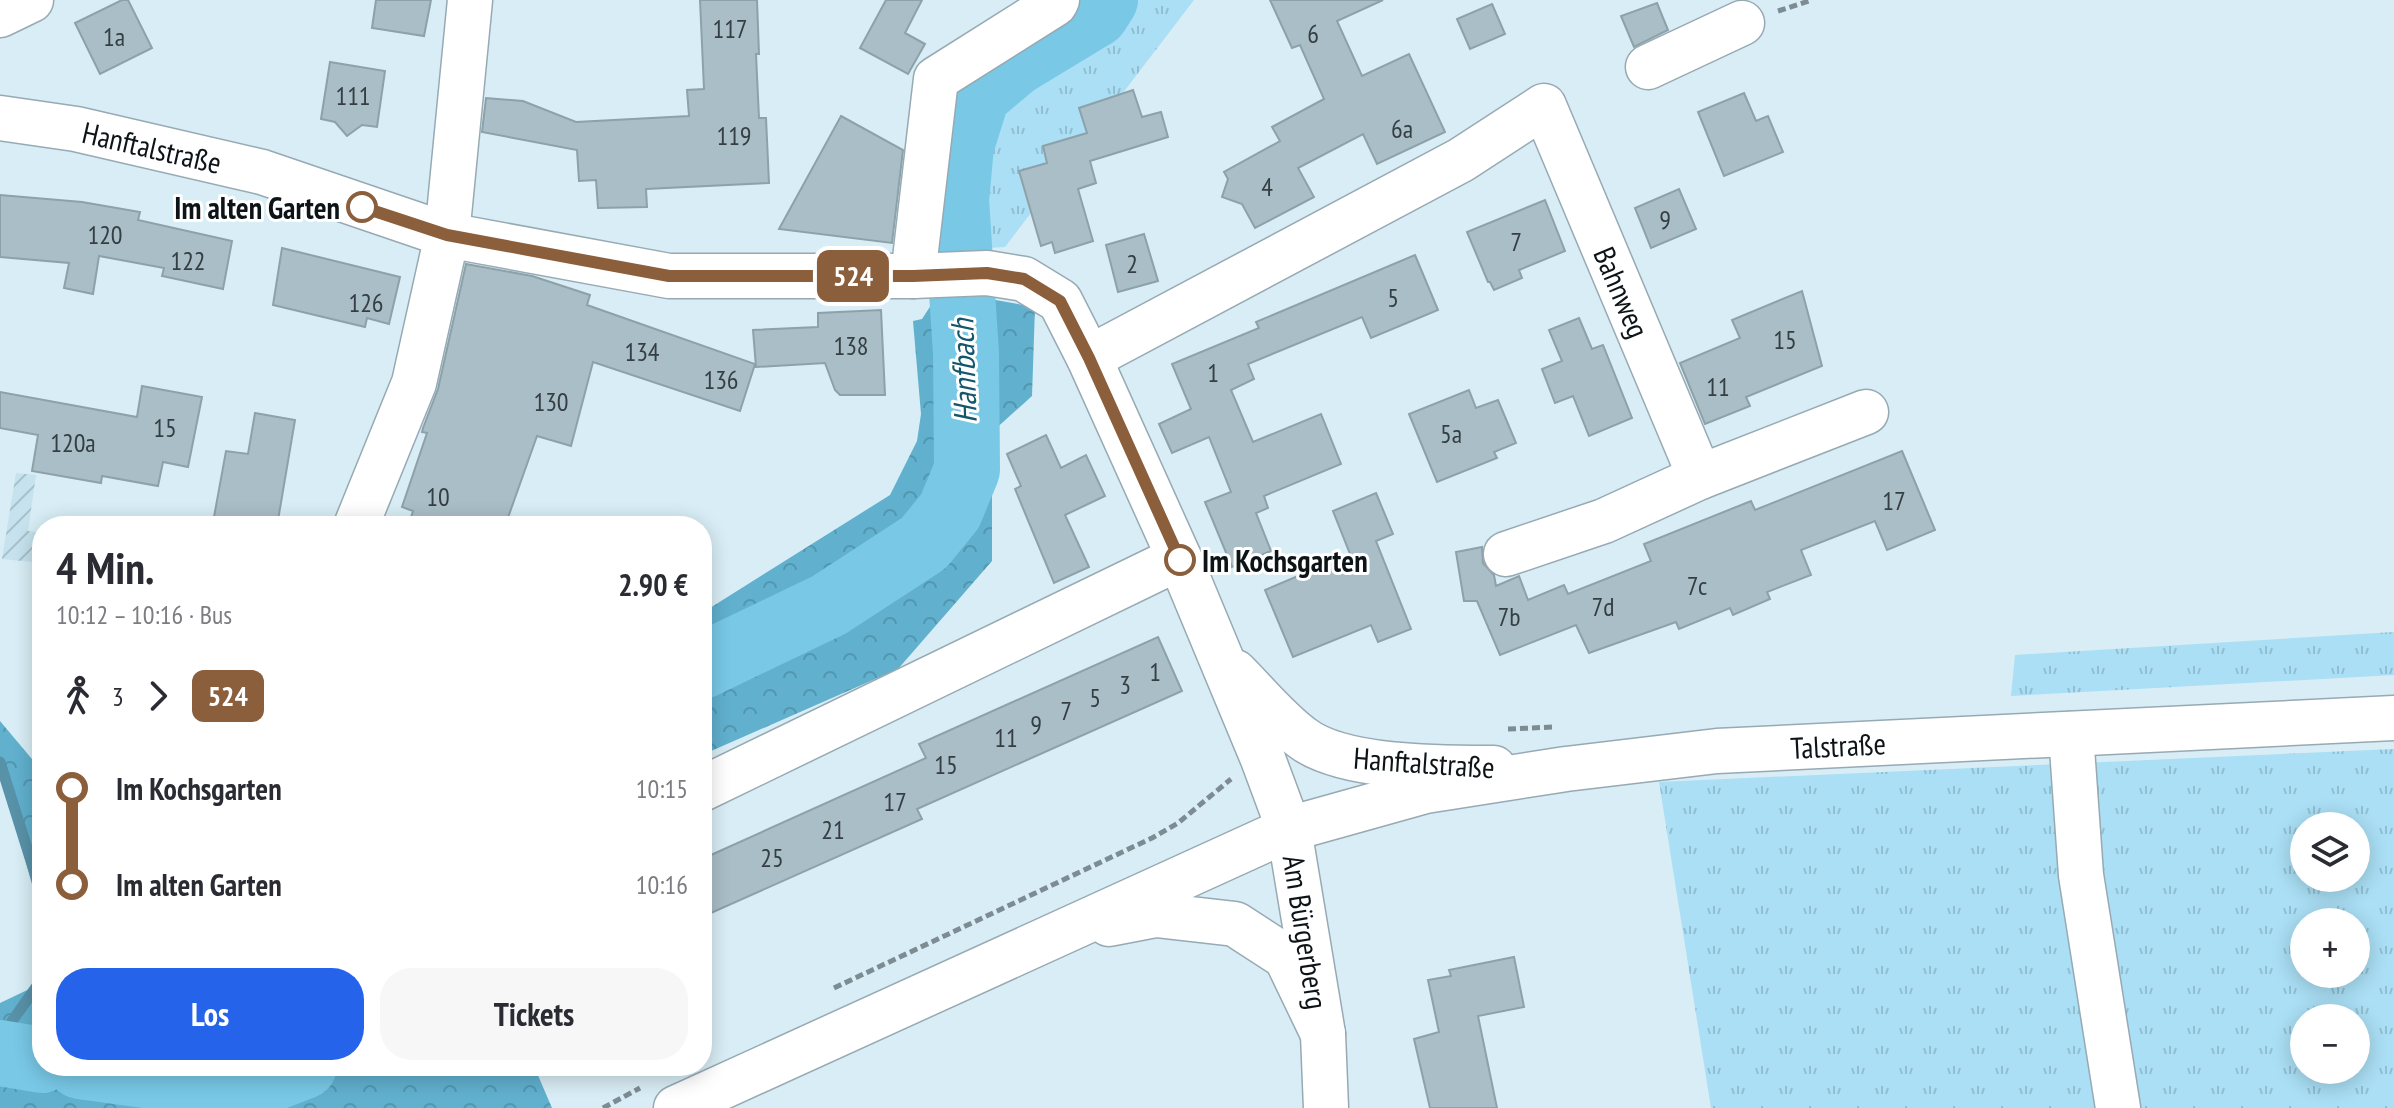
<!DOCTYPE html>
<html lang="de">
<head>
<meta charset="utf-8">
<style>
  :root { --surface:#fff; --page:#f7f7f7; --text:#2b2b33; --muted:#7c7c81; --accent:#2563eb }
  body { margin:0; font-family:"PT Sans Narrow",sans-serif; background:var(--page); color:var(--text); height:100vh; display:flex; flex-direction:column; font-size:30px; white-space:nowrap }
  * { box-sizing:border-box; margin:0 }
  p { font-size:26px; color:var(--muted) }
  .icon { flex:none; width:44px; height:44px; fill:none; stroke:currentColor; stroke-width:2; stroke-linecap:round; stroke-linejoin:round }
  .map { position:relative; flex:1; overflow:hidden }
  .panel { position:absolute; left:32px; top:516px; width:680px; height:560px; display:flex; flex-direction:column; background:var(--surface); border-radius:32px; box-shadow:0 4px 20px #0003 }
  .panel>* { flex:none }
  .badge { padding:0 16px; border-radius:12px; font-size:28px; line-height:52px }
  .tools { position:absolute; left:2290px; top:812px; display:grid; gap:16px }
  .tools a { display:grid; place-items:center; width:80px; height:80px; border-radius:50%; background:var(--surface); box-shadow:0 4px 20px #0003; font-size:40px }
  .map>.badge { position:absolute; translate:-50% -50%; box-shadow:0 0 0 4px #fff }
  .legs { display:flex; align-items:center; gap:12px; height:88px; padding:0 24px; font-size:26px }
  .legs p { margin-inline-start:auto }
  .overview { display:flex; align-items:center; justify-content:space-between; height:136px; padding:0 24px }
  h1 { font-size:44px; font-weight:800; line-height:60px }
  .action { display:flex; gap:16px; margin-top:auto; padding:16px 24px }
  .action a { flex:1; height:92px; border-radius:32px; background:var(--accent); color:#fff; font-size:32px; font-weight:800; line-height:92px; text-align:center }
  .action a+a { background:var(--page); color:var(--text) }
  ul { padding:0 24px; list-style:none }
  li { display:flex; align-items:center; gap:28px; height:96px; font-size:30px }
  li i { display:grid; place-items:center; width:12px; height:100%; margin:0 10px; background:currentColor }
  li i::after { content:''; width:20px; height:20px; margin:-10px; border:6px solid; border-radius:50%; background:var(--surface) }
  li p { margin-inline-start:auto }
  li:first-child i { background:linear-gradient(#0000 50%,currentColor 0) }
  li:last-child i { background:linear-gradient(currentColor 50%,#0000 0) }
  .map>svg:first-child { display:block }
  .industrial { fill:url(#industrial-furrows) }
  .grass { fill:url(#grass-tufts); fill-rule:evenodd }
  .forest { fill:url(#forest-crowns) }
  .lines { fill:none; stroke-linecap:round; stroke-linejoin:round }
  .stream { stroke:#5892a8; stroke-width:11 }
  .river { stroke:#78c8e6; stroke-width:66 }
  .building { fill:#aabec7; stroke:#8da1a9; stroke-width:2 }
  .minor-casing { stroke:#97aab3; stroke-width:47 }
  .major-casing { stroke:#97aab3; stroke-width:47 }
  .path { stroke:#7d8c92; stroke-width:5; stroke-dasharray:8 4; stroke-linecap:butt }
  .minor { stroke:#fff; stroke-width:44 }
  .major { stroke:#fff; stroke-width:44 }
  .line-1-casing { stroke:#fff; stroke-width:18 }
  .line-1 { stroke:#8b5e3c; stroke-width:12 }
  .stop-1-dot { fill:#fff; stroke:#8b5e3c; stroke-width:4 }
  .labels { text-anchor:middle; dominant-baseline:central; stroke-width:6; stroke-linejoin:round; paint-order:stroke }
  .number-label { font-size:26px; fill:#343e43 }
  .street-label { font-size:30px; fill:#0d1417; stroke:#fff }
  .stop-label { font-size:30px; font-weight:bold; fill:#0d1417; stroke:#fff; text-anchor:end }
  .water-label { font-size:32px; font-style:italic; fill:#14566b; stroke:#fff }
</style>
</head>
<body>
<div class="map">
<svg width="2394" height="1108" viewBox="0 0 2394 1108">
  <defs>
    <pattern id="industrial-furrows" width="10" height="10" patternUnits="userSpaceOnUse" patternTransform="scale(2)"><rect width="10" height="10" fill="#c5e2ee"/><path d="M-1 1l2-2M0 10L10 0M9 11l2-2" fill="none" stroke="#a8c1cb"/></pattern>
    <pattern id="grass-tufts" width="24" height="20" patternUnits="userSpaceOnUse" patternTransform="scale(2)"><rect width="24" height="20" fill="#aadff5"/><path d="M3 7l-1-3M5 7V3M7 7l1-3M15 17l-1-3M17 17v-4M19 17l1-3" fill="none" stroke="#91bed1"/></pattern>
    <pattern id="forest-crowns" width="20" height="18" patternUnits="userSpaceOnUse" patternTransform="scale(2)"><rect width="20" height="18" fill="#60b0ce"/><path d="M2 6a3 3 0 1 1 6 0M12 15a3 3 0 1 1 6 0" fill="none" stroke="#5296b0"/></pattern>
  </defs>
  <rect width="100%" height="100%" fill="#d8edf5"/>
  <polygon class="industrial" points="16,473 36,475 28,531 42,533 42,563 2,559"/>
  <g class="grass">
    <polygon points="1057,0 1194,0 1005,247 947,250 950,117 1044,20"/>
    <polygon points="2394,632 2394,675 2011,696 2015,655"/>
    <path d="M 2394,749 L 2394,1108 L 1711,1108 L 1659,782 ZM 2304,826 L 2356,826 L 2356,878 L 2304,878 ZM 2304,922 L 2356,922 L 2356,974 L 2304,974 ZM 2304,1018 L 2356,1018 L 2356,1070 L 2304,1070 Z"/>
  </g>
  <g class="forest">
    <polygon points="937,296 973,296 1035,307 1032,396 992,432 992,561 898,669 702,755 702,613 890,495 917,441 921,414 913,321 922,319"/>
    <polygon points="0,721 42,771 42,921 4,782 0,774"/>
    <polygon points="42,983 42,1066 534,1066 552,1108 0,1108 0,1003"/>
  </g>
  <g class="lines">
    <g class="stream">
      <polyline points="0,762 42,896"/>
      <polyline points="0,1038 42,979"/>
    </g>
    <g class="river">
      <polyline points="702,666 829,605 924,543 950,511 967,470 966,353 956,200 961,146 977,95 1015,63 1096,14 1105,0"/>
      <polyline points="0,1053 42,1060"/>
      <polyline points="80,1066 231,1087 268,1080 304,1066"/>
    </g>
  </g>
  <g class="building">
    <polygon points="122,0 128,0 152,48 100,74 75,23"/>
    <polygon points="376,0 431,0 424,36 372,28"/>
    <polygon points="700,0 757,0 759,54 756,54 759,118 766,118 769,183 646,189 647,207 598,208 596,180 579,181 577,150 482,132 486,98 523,101 576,122 689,116 687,90 704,89"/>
    <polygon points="886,0 922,0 905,33 925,44 908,74 860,48"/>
    <polygon points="1270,0 1383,0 1337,21 1362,76 1409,54 1445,132 1377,164 1363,134 1298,168 1314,197 1255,228 1242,204 1222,197 1228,179 1224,172 1280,141 1272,127 1324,99 1300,45 1292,48"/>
    <polygon points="1657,3 1668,30 1634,47 1621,16"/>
    <polygon points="1492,4 1505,34 1470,49 1457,19"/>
    <polygon points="330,62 385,71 377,127 362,125 347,136 335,122 321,119"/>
    <polygon points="1133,90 1142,117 1161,112 1168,137 1090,161 1096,183 1078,189 1093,241 1055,253 1052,242 1041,246 1019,171 1047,163 1043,146 1087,133 1079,108"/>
    <polygon points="1744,93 1756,121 1768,116 1783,152 1724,176 1698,112"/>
    <polygon points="841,116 903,150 892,243 779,229"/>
    <polygon points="1679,189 1696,229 1651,248 1635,208"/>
    <polygon points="0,195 82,202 140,212 138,220 232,241 223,289 162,276 164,268 99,256 93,294 64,288 69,263 0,257"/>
    <polygon points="1545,200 1565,251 1519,270 1522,278 1494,290 1490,282 1488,282 1467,232"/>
    <polygon points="1144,234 1158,281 1118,292 1106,245"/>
    <polygon points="282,248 400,277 389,324 367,318 365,327 273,305"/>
    <polygon points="1415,255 1438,310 1371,338 1362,317 1248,364 1254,379 1231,390 1253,442 1321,414 1341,464 1264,496 1268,508 1256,513 1271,551 1232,567 1205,502 1231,492 1209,437 1172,453 1159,424 1191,409 1172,364 1259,328 1256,322"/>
    <polygon points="466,264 532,276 590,295 587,305 755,364 740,411 593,362 571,446 537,436 505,526 408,526 413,511 402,507 427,433 422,432 423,428 438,389"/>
    <polygon points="1802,291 1822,366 1746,397 1750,406 1705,424 1680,363 1740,338 1732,320"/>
    <polygon points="881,310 885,395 840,395 835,390 825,363 756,367 753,330 818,327 818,313"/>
    <polygon points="1579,318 1592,349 1603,345 1632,418 1589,436 1573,396 1555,403 1542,369 1562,361 1549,330"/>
    <polygon points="142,386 202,397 188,467 163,462 158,486 102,476 101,483 32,471 38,435 0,428 0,392 137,417"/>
    <polygon points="1469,390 1476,408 1498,400 1516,443 1494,452 1497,458 1437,482 1409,414"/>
    <polygon points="255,413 295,420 277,526 214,517 226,451 248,454"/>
    <polygon points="1046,435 1061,468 1086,455 1105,496 1065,515 1089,567 1054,583 1015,489 1021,486 1007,454"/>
    <polygon points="1902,451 1935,530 1887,550 1875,521 1801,550 1811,575 1767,592 1770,599 1733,615 1730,608 1679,629 1676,622 1589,653 1576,625 1500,655 1477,601 1464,601 1456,552 1482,547 1483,563 1494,575 1496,586 1519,576 1528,600 1564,585 1568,594 1651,561 1644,544 1751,501 1755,510"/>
    <polygon points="1376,493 1393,534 1376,541 1411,629 1378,642 1371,625 1293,657 1265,590 1350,554 1333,511"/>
    <polygon points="1158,637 1182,691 917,809 922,819 702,917 702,859 926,758 919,744"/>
    <polygon points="1514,957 1524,1007 1478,1016 1497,1108 1430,1108 1414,1039 1439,1032 1428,980 1451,976 1449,970"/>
  </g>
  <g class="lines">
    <g class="minor-casing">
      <g id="minor">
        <polyline points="0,15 31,0"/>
        <polyline points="1648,67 1742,23"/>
        <polyline points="0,118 76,129 262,172 447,235 669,276 913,276 987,273 1024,279 1060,301 1089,358 1181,562 1263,759 1289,829 1323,1034 1326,1108"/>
        <polyline points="913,276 936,79 1055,4 1057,0"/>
        <polyline points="1089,358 1461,160 1544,106 1700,477 1866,412"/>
        <polyline points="356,526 414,383 447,235 470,0"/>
        <polyline points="1506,554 1604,521 1700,477"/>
        <path d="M 1235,672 C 1256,693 1277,719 1301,737 C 1341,769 1443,768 1494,768"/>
        <polyline points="2071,734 2081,875 2118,1108"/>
        <polyline points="702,789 1179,558"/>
      </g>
    </g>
    <g class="major-casing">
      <g id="major">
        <polyline points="1109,924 1156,915 1235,924 1286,957 1323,1034"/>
        <polyline points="676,1108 1289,829 1425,791 1566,769 1717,751 2394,718"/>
      </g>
    </g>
    <g class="path">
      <polyline points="1778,11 1812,0"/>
      <polyline points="1508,729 1554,727"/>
      <polyline points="834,988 1152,838 1178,823 1231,779"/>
      <polyline points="603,1108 640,1088"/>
    </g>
    <use href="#minor" class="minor"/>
    <use href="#major" class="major"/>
  </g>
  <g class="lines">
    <g class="line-1-casing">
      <polyline id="line-1" points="362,207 447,235 669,276 913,276 987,273 1024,279 1060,301 1089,358 1180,560"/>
    </g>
    <use href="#line-1" class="line-1"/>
  </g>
  <g class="stop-1-dot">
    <circle cx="362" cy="207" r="14"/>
    <circle cx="1180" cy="560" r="14"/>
  </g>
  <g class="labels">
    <g class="number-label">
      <text x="730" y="28">117</text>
      <text x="1313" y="33">6</text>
      <text x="114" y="36">1a</text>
      <text x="353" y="95">111</text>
      <text x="1402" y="128">6a</text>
      <text x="734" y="135">119</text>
      <text x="1267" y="186">4</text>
      <text x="1665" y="219">9</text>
      <text x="105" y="234">120</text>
      <text x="1516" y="241">7</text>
      <text x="188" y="260">122</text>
      <text x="1132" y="263">2</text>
      <text x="1393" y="297">5</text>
      <text x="366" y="302">126</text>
      <text x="1785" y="339">15</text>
      <text x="851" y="345">138</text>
      <text x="642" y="351">134</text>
      <text x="1213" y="372">1</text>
      <text x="721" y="379">136</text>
      <text x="1718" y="386">11</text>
      <text x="551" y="401">130</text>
      <text x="165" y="427">15</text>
      <text x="1451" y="433">5a</text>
      <text x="73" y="442">120a</text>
      <text x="438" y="496">10</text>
      <text x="1894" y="500">17</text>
      <text x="1697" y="585">7c</text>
      <text x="1603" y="606">7d</text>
      <text x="1509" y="616">7b</text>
      <text x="1155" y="671">1</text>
      <text x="1125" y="684">3</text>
      <text x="1095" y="697">5</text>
      <text x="1066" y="710">7</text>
      <text x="1036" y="724">9</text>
      <text x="1006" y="737">11</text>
      <text x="946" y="764">15</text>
      <text x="895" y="801">17</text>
      <text x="833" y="829">21</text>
      <text x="772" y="857">25</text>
    </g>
    <g class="street-label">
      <text transform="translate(152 147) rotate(13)">Hanftalstraße</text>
      <text transform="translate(1622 292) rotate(67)">Bahnweg</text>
      <text transform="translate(1838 745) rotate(-3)">Talstraße</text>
      <text transform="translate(1424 762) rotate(4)">Hanftalstraße</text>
      <text transform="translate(1306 932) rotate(81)">Am Bürgerberg</text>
    </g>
    <g class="stop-label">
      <text x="340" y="207">Im alten Garten</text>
      <text x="1202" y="560" text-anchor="start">Im Kochsgarten</text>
    </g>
    <g class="water-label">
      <text transform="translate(963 371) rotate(-92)">Hanfbach</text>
    </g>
  </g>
</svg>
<div class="tools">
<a><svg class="icon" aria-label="layers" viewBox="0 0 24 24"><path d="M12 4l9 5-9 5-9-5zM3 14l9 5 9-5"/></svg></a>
<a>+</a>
<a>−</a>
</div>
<b class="badge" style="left:853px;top:276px;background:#8b5e3c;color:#fff">524</b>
<section class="panel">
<div class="overview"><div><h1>4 Min.</h1><p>10:12 – 10:16 · Bus</p></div><b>2.90 €</b></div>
<div class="legs"><svg class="icon" aria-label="walk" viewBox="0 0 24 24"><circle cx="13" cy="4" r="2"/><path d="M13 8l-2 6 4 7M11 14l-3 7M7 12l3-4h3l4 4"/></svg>3<svg class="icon" aria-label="forward" viewBox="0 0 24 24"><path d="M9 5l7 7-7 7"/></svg><b class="badge" style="background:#8b5e3c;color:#fff">524</b></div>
<ul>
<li><i style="color:#8b5e3c"></i><b>Im Kochsgarten</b><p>10:15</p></li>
<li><i style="color:#8b5e3c"></i><b>Im alten Garten</b><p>10:16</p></li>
</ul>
<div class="action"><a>Los</a><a>Tickets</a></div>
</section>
</div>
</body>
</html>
